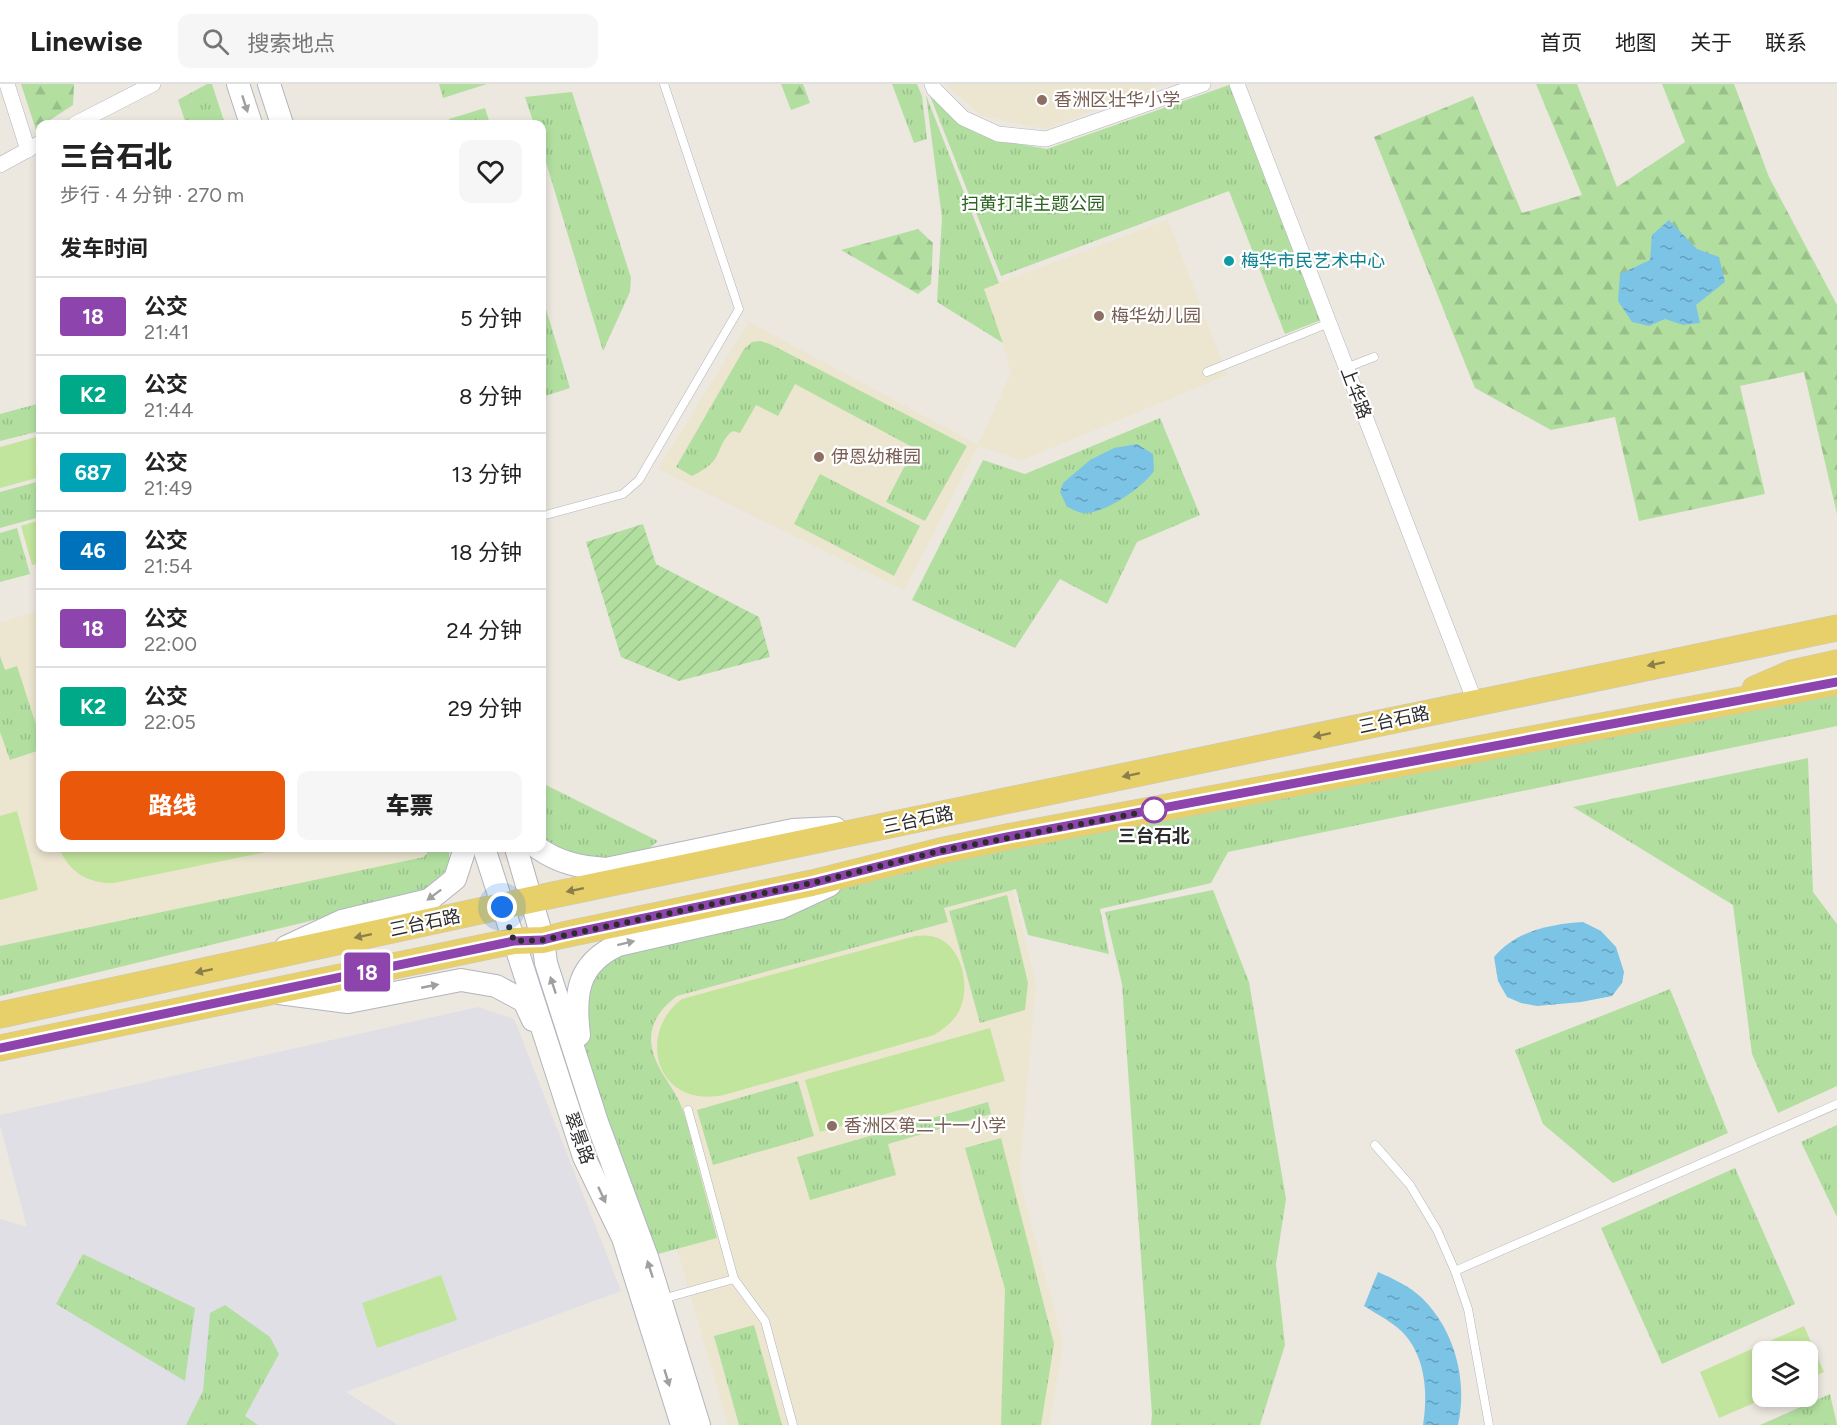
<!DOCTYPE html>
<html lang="zh">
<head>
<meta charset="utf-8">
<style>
  :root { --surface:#fff; --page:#f6f6f6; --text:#222; --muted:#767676; --line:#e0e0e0; --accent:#ea580c }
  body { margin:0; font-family:Figtree,"Noto Sans SC",sans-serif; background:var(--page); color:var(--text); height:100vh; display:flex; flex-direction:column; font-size:22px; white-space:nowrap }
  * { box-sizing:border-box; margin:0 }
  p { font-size:20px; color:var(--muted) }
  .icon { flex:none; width:33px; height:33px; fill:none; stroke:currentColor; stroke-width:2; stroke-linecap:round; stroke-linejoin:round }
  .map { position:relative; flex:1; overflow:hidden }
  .panel { position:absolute; left:36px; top:36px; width:510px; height:732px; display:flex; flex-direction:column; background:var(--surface); border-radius:12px; box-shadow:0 3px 9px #0003 }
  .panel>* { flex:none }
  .badge { padding:0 12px; border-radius:4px; font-size:21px; line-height:39px }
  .tools { position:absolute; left:1752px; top:1257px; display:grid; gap:12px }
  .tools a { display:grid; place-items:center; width:66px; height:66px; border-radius:12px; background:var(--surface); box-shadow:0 3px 9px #0003; font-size:30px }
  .you { position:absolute; width:30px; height:30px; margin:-15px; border:4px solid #fff; border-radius:50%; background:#1a73e8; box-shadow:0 0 0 9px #1a73e833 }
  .map>.badge { position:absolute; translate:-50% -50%; box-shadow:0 0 0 3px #fff }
  h2 { padding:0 24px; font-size:22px; line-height:54px }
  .round { display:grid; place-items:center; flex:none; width:63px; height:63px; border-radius:12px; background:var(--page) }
  .head { display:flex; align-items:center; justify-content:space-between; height:102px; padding:0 24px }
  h1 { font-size:28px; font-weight:800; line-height:45px }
  .action { display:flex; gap:12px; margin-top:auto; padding:12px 24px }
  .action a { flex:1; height:69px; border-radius:12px; background:var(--accent); color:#fff; font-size:24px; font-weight:800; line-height:69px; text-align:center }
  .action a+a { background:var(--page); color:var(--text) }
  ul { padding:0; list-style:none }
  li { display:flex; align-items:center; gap:18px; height:78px; padding:0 24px; border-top:2px solid var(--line) }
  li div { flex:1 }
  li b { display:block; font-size:22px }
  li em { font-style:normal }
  li .badge { min-width:66px; font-weight:700; text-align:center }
  header { display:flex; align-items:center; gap:36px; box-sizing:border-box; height:84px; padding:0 30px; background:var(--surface); border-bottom:2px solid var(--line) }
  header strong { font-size:28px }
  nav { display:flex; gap:33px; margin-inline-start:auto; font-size:21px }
  .search { width:420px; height:54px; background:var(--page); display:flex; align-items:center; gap:15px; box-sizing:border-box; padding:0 21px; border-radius:12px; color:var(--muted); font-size:22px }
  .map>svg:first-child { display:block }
  .industrial { fill:#e1dfe6 }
  .education { fill:#ece5d0 }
  .grass { fill:url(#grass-tufts) }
  .forest { fill:url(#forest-firs) }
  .garden { fill:url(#garden-furrows) }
  .pitch { fill:#c2e59d }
  .water { fill:url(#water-ripples) }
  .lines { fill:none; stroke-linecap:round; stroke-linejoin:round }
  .service-casing { stroke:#b3b5be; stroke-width:9 }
  .minor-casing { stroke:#b3b5be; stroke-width:16 }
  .secondary-casing { stroke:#b3b5be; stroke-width:24 }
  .primary-casing { stroke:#c8c8c8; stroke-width:27 }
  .service { stroke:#fff; stroke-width:8 }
  .minor { stroke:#fff; stroke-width:15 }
  .secondary { stroke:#fff; stroke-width:22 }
  .primary { stroke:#e7d06a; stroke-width:26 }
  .oneway { fill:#a0a0a0 }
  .oneway2 { fill:#8a7e4b }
  .line-casing { stroke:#fff; stroke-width:14 }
  .line { stroke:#8e44ad; stroke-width:9 }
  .walk { stroke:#2c2c2c; stroke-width:6; stroke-dasharray:0 10.8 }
  .education-dot { fill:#8d6e63; stroke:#fff; stroke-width:2 }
  .culture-dot { fill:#0f9aa8; stroke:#fff; stroke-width:2 }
  .stop-dot { fill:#fff; stroke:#8e44ad; stroke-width:3 }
  .labels { text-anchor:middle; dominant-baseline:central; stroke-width:4.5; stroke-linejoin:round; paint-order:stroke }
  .education-label { font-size:18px; fill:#785e54; stroke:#fff; text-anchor:start }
  .park-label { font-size:18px; fill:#2b6420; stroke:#fff }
  .culture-label { font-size:18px; fill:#0d838f; stroke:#fff; text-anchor:start }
  .street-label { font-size:18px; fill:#2c2c2c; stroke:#fff }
  .stop-label { font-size:18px; font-weight:bold; fill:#2c2c2c; stroke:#fff }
</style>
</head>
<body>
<header>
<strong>Linewise</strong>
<div class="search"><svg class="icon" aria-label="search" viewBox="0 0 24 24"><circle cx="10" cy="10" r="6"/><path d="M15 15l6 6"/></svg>搜索地点</div>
<nav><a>首页</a><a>地图</a><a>关于</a><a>联系</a></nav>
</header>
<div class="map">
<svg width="1837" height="1341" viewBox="0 0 1837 1341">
  <defs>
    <pattern id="grass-tufts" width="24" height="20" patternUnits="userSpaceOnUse" patternTransform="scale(1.5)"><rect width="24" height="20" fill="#b2dfa0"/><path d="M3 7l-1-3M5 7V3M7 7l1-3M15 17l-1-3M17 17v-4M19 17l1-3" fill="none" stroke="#99c08a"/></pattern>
    <pattern id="forest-firs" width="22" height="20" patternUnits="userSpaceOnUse" patternTransform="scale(1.5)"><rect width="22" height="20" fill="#b2dfa0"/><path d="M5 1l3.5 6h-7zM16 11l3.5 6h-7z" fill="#99c08a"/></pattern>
    <pattern id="garden-furrows" width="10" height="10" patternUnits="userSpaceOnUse" patternTransform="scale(1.5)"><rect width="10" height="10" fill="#b2dfa0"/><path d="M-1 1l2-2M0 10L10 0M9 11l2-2" fill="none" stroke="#99c08a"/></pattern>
    <pattern id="water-ripples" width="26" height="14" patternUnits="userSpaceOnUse" patternTransform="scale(1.5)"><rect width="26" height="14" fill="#7bc4e6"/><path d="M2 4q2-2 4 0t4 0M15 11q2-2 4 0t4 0" fill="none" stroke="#659fbb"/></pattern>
  </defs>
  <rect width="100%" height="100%" fill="#ece7df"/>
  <polygon class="industrial" points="478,923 514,935 621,1207 346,1308 398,1341 0,1341 0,1135 27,1143 0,1041 0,1031"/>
  <g class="education">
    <polygon points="945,0 1163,0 1045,45 982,32"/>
    <polygon points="1168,136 1227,291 1022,376 978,362 904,506 658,385 749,238 978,361 1011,289 1003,259 983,205"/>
    <polygon points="40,526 40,764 431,764 425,773 0,862 0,539"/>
    <polygon points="1011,800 1036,899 1019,1095 1063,1259 1049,1341 728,1341 626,989 643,899"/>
  </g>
  <g class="grass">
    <polygon points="207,0 212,0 225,40 186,40 178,16"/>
    <polygon points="439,0 487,0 443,14"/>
    <polygon points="892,0 917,0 922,12 927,55 914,59"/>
    <polygon points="1229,1 1321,236 1285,250 1229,107 1001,192 930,12 1002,57 1047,65"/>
    <polygon points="572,8 631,194 630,208 603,267 542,65 542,40 534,40 525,13"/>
    <polygon points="926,11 999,199 984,205 1003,259 937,218 942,134"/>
    <polygon points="485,24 490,40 451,40 449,35"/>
    <polygon points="542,212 570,304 542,313"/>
    <path d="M 760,257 L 770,260 L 967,362 L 925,437 L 886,418 L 914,364 L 795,300 L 778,332 L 756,321 L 740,349 L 733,347 C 723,353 721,365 715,375 C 710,382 700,388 692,392 L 676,383 L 744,265 L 752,258 Z"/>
    <polygon points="37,320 40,334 40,347 0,357 0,330"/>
    <polygon points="1160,334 1200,431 1137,458 1107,520 1060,495 1015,564 912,516 983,376 1025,390"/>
    <polygon points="820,390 920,442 894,492 794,440"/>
    <polygon points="40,397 40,433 0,444 0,408"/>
    <polygon points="17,444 30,490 0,498 0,449"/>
    <polygon points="0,572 5,586 17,582 40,653 40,666 10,676 0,648"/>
    <path d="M 1837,599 L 1837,642 L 1228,768 L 1211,799 L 1100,825 L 1109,870 L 1028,851 L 1016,805 L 944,824 L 948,838 L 677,912 C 664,922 652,935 651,953 C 651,983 673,999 682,1024 C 687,1037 690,1051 693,1064 C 701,1094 709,1124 717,1154 L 647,1173 L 580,956 L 592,879 L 863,787 Z"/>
    <polygon points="1808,674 1813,808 1837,840 1837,1002 1778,1029 1752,970 1733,821 1573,723"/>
    <polygon points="542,699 658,757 644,769 605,776 555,765 542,753"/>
    <polygon points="431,764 449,764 449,783 422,810 0,912 0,862 424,773"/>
    <polygon points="1213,806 1249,898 1286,1115 1276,1180 1285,1261 1260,1341 1151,1341 1152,1331 1122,900 1105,828"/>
    <polygon points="1007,811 1028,899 1025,926 980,939 949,827"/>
    <polygon points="1670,905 1728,1049 1613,1099 1543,1040 1515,966"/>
    <polygon points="798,997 814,1052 713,1081 697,1026"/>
    <polygon points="988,1018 991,1030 888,1060 896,1091 810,1116 797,1073"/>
    <polygon points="1837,1041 1837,1133 1801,1058"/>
    <polygon points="1001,1054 1054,1260 1041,1341 1001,1341 1005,1205 965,1064"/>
    <polygon points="1735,1084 1795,1220 1662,1280 1601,1144"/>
    <polygon points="83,1170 195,1224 185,1297 56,1220"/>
    <polygon points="225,1221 270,1253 279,1270 245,1332 258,1341 186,1341 203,1307 210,1229"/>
    <polygon points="754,1241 782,1341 739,1341 714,1252"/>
    <polygon points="1830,1310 1837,1341 1760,1341"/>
  </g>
  <g class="forest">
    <polygon points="21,0 74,0 73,21 44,40 40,40 40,43 36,46"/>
    <polygon points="781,0 803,0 810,19 791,26"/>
    <polygon points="1536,0 1577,0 1617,103 1685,58 1662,0 1734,0 1769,93 1837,221 1837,430 1804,288 1740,302 1765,410 1639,437 1615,333 1551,346 1475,304 1374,53 1473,12 1522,129 1582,111"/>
    <polygon points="918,145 933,159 931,200 918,210 841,166"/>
  </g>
  <polygon class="garden" points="643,440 656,480 759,533 770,573 679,597 621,573 586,458"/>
  <g class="pitch">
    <polygon points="40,352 40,393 0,404 0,363"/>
    <polygon points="40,436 40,479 32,481 21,442"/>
    <polygon points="17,727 38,806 0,816 0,732"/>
    <path d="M 59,764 L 286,764 L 114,799 C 88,800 69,788 59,764 Z"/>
    <path d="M 915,852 C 922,851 931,851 938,854 C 964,865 971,907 958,929 C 952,939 943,945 934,951 L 724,1011 C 712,1013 699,1014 687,1009 C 647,993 649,938 682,915 Z"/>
    <polygon points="990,944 1005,997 820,1048 805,996"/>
    <polygon points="441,1191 457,1236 377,1264 362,1219"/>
    <polygon points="1804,1242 1824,1288 1808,1295 1808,1268 1762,1268 1762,1312 1768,1313 1719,1334 1700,1288"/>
  </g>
  <g class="water">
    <polygon points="1669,136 1697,165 1719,173 1725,198 1696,221 1700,239 1683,241 1665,235 1649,242 1632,238 1618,217 1620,190 1650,176 1652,151"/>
    <path d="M 1137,360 L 1153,370 L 1154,387 C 1143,403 1106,429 1085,429 C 1080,430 1073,425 1067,423 L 1060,408 L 1063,399 L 1090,376 L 1114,364 Z"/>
    <path d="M 1583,838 L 1601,847 L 1616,863 L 1624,888 L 1622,899 L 1612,912 L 1581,918 L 1537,922 L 1521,919 L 1507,913 L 1498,897 L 1494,873 C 1515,847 1551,840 1583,838 Z"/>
    <path d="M 1378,1188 C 1394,1195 1409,1202 1422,1214 C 1455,1246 1468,1298 1458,1341 L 1423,1341 C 1428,1312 1426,1276 1406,1252 C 1395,1239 1378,1231 1364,1222 Z"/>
  </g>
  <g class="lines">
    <g class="service-casing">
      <g id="service">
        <polyline points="1346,284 1374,273"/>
        <polyline points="1207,288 1329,239"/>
        <polyline points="542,432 623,410 639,396 739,225 664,0"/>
        <polyline points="1375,1061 1410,1101 1437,1146 1455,1187"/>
        <polyline points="734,1195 765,1237 793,1341"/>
        <polyline points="662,1215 734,1195 688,1026"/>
        <polyline points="1489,1341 1468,1225 1455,1187 1837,1020"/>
      </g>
    </g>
    <g class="minor-casing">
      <g id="minor">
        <polyline points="7,0 28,66"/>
        <polyline points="932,0 934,5 963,34 998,50 1046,55 1203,0"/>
        <polyline points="1237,0 1475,618"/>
        <polyline points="75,40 153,0"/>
        <polyline points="0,81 40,59"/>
      </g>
    </g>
    <g class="secondary-casing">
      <g id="secondary">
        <polyline points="238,0 251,40"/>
        <polyline points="269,0 282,40"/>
        <polyline points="484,764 584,1073 623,1154 682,1341"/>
        <polyline points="516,764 543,856 546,879 597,1038 647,1173 699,1341"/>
        <path d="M 538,764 C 559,779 580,783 606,785 L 793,746 L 835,744"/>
        <polyline points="286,863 342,837 429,816 455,795 465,764"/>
        <polyline points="279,909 348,918 461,896 496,902 524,917 533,936"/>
        <path d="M 579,951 C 574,910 577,880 618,861 L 780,824 L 830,801"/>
      </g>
    </g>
    <g class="primary-casing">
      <g id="primary">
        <polyline points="1755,605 1792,589 1837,579"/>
        <polyline points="0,931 553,811 1837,544"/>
        <polyline points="0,964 514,857 543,856 563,851 812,799 940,767 1007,753 1837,598"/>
      </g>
    </g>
    <use href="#service" class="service"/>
    <use href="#minor" class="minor"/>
    <use href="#secondary" class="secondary"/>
    <use href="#primary" class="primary"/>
  </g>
  <defs><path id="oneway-solid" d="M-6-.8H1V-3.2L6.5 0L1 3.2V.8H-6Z" transform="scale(1.5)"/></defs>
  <g class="oneway">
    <use href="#oneway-solid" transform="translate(245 20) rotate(72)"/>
    <use href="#oneway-solid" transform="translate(434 811) rotate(143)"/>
    <use href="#oneway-solid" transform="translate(626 859) rotate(-14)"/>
    <use href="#oneway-solid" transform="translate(553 901) rotate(-108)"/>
    <use href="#oneway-solid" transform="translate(430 902) rotate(-11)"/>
    <use href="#oneway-solid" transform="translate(602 1111) rotate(65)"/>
    <use href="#oneway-solid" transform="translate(650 1185) rotate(-108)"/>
    <use href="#oneway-solid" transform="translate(667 1294) rotate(73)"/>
  </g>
  <g class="oneway2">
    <use href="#oneway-solid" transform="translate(1656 580) rotate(168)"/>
    <use href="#oneway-solid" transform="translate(1322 651) rotate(168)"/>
    <use href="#oneway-solid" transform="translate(1131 691) rotate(168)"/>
    <use href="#oneway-solid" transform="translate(575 806) rotate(168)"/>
    <use href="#oneway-solid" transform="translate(363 852) rotate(168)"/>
    <use href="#oneway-solid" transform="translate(204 887) rotate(168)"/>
  </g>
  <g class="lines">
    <g class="line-casing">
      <polyline id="line" points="0,964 514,857 543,856 563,851 812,799 940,767 1007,753 1837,598"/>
    </g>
    <use href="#line" class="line"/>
    <polyline class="walk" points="502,823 514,857 543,856 812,799 940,767 1154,726"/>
  </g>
  <g class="education-dot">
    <circle cx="1042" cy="16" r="6"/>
    <circle cx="1099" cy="232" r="6"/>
    <circle cx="819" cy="373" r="6"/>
    <circle cx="832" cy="1042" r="6"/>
  </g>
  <circle class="culture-dot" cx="1229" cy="177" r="6"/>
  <circle class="stop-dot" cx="1154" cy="726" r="12"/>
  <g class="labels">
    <g class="education-label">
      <text x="1054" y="16">香洲区壮华小学</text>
      <text x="1111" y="232">梅华幼儿园</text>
      <text x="831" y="373">伊恩幼稚园</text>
      <text x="844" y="1042">香洲区第二十一小学</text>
    </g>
    <g class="park-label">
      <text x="1033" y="120">扫黄打非主题公园</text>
    </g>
    <g class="culture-label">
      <text x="1241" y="177">梅华市民艺术中心</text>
    </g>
    <g class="street-label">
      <text transform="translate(1356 309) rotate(69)">上华路</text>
      <text transform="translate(1394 636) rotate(-12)">三台石路</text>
      <text transform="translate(918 736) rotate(-12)">三台石路</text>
      <text transform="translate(425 839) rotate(-12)">三台石路</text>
      <text transform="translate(579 1054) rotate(70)">翠景路</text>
    </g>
    <g class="stop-label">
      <text x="1154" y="752">三台石北</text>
    </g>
  </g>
</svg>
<div class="tools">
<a><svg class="icon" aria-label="layers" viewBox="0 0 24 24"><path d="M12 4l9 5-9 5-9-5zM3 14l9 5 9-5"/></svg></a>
</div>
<div class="you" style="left:502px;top:823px"></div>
<b class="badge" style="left:367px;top:888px;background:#8e44ad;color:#fff">18</b>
<section class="panel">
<div class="head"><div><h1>三台石北</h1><p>步行 · 4 分钟 · 270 m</p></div><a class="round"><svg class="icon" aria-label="heart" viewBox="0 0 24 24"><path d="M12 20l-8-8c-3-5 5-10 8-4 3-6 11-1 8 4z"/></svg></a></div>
<h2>发车时间</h2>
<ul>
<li><span class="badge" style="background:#8e44ad;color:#fff">18</span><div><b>公交</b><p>21:41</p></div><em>5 分钟</em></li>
<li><span class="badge" style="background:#0a8;color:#fff">K2</span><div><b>公交</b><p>21:44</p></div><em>8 分钟</em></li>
<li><span class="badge" style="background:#00a3b4;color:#fff">687</span><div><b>公交</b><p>21:49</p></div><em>13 分钟</em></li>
<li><span class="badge" style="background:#0072bc;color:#fff">46</span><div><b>公交</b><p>21:54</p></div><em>18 分钟</em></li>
<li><span class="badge" style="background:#8e44ad;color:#fff">18</span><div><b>公交</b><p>22:00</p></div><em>24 分钟</em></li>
<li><span class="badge" style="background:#0a8;color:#fff">K2</span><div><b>公交</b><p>22:05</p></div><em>29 分钟</em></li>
</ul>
<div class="action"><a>路线</a><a>车票</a></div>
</section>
</div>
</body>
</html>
